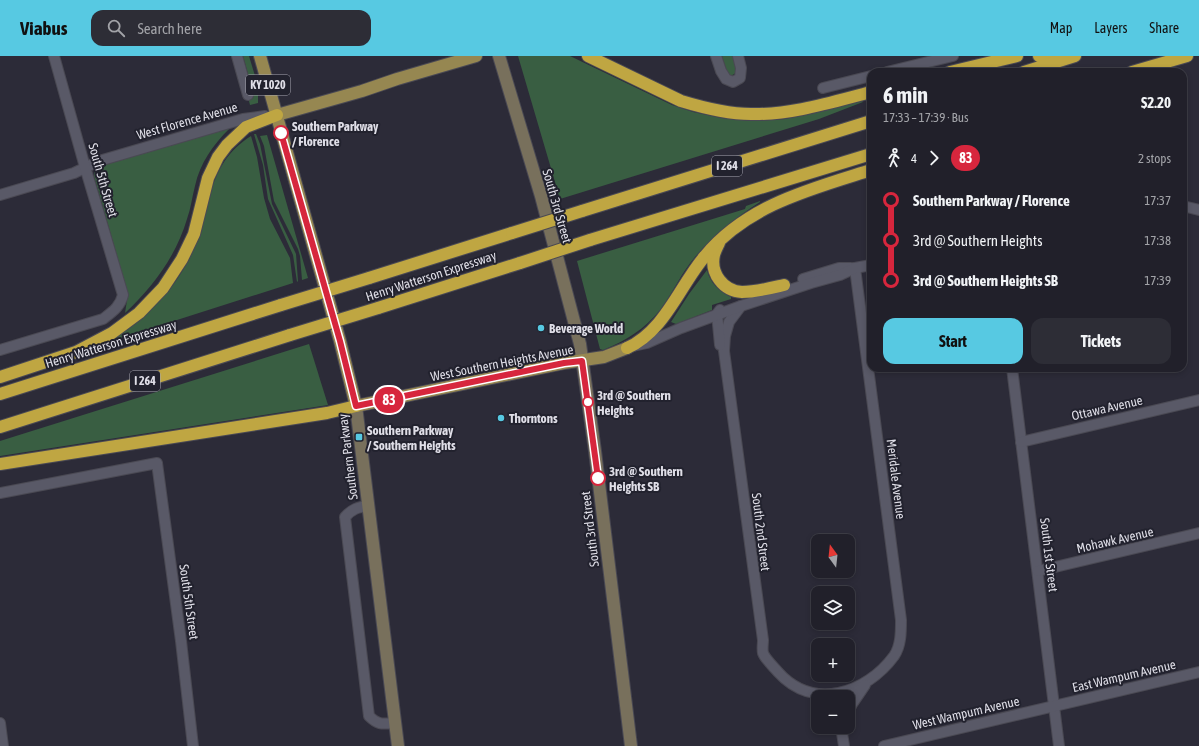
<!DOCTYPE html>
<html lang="en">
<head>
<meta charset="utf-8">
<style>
  :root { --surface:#21202a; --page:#2d2d36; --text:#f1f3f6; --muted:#a2a3a8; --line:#3e3e47; --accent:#57c9e2 }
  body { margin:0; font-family:"Asap Condensed",sans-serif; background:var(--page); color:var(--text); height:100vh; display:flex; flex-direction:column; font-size:15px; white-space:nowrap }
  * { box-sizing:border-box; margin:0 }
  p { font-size:13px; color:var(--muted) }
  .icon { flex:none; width:22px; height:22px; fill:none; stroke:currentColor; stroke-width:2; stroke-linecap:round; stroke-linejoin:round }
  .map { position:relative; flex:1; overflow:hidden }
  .side { position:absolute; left:867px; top:12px; width:320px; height:304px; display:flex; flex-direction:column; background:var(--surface); border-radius:12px; box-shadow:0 2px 6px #0003,0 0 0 1px var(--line) }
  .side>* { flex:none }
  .badge { padding:0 8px; border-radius:13px; font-size:14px; line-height:26px }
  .needle { width:26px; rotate:345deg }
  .fabs { position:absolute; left:811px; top:478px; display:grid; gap:8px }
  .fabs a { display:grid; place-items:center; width:44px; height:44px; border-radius:8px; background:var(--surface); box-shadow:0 2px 6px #0003,0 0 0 1px var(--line); font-size:20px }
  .map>.badge { position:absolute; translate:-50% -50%; box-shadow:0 0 0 2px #fff }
  .legs { display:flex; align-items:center; gap:6px; height:44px; padding:0 16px; font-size:13px }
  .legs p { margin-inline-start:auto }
  .summary { display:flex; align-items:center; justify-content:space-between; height:68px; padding:0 16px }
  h1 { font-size:22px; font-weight:700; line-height:30px }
  .primary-button { display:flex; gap:8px; margin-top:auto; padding:8px 16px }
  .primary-button a { flex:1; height:46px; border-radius:12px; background:var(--accent); color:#111; font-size:16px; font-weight:700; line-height:46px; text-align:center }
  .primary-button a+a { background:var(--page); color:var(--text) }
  ul { padding:0 16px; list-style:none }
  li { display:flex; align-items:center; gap:14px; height:40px; font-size:15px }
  li i { display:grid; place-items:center; width:6px; height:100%; margin:0 5px; background:currentColor }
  li i::after { content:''; width:10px; height:10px; margin:-5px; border:3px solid; border-radius:50%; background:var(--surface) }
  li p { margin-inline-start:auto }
  li:first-child i { background:linear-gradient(#0000 50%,currentColor 0) }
  li:last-child i { background:linear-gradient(currentColor 50%,#0000 0) }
  header { display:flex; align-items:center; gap:24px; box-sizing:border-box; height:56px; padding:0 20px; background:var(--accent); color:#111 }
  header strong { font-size:19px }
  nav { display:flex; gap:22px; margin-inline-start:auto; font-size:14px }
  .search { width:280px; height:36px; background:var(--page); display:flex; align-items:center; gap:10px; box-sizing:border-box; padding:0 14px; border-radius:12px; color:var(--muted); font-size:15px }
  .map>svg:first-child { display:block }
  .green { fill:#395e42 }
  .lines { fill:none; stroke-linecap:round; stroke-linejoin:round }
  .street-casing { stroke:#4a4953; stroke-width:12 }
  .secondary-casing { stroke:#4a4953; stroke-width:14 }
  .primary-casing { stroke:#4a4953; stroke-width:14 }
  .highway-casing { stroke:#4a4953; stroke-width:14 }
  .street { stroke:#595967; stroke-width:10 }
  .secondary { stroke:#78705c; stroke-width:12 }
  .primary { stroke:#968751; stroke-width:12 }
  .highway { stroke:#bfa642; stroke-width:12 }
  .highway-bridge-casing { stroke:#4a4953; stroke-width:14; stroke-linecap:butt }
  .highway-bridge { stroke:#bfa642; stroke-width:12 }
  .line-1-casing { stroke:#fff; stroke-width:9 }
  .line-1 { stroke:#d7263d; stroke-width:6 }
  .stop-1-dot { fill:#fff; stroke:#d7263d; stroke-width:2 }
  .poi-dot { fill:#57c9e2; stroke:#22222e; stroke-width:1.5 }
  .labels { text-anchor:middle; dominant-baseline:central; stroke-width:4; stroke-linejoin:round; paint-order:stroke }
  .shield { fill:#22222e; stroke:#a6a6b0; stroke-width:1 }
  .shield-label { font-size:12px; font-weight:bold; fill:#dfdee7 }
  .street-label { font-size:13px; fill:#dfdee7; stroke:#22222e }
  .stop-label { font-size:13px; font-weight:bold; fill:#dfdee7; stroke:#22222e; text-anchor:start }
  .poi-label { font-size:13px; font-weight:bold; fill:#dfdee7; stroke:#22222e; text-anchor:start }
</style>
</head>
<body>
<header>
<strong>Viabus</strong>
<div class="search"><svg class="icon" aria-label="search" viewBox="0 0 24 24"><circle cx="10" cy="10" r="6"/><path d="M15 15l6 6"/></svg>Search here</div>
<nav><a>Map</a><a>Layers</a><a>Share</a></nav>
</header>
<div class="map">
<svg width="1199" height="690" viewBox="0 0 1199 690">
  <rect width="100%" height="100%" fill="#2c2b38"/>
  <g class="green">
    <polygon points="243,0 249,0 258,30 258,47 250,49 248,41 254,39"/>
    <polygon points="518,0 570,0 672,49 693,56 722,62 752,65 785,63 862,45 863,46 819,63 560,143"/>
    <polygon points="722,0 735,0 737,16 731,20 728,19"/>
    <path d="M 228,71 L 229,73 C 213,89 200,107 195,130 C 192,141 191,152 187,163 C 176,200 153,231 125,257 L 128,238 L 94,120 L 95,113 L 98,111 L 116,105 Z"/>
    <polygon points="254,78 256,78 260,88 272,148 296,198 298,225 297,226 293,199 268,143 263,109"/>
    <polygon points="267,79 308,222 302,224 300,200 298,193 274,145 264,90 260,80"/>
    <path d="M 251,80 L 257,101 L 264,142 L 270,163 L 290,202 L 293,227 L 105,287 L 105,286 C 118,277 133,268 145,258 C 163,244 179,223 189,203 C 212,159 203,110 251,80 Z"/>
    <path d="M 760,145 L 760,146 C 736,161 714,179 695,201 C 681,217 673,237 660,254 C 645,273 625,285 603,294 L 600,293 L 577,205 L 745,153 L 746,150 Z"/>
    <path d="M 707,214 C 710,227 719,235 731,241 L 731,243 L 712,249 L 712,254 L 676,268 L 671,266 L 689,238 Z"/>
    <polygon points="309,288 328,349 0,400 0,385"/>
  </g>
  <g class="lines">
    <g class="street-casing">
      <g id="street">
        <polyline points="237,0 248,39"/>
        <polyline points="716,0 721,15 726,23 733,26 740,22 741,12 738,0"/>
        <polyline points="887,16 953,0"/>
        <polyline points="823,32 871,20"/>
        <polyline points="0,139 74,117 99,105 243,63 265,60"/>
        <polyline points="1183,150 1199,154"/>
        <polyline points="803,223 839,212 851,212"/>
        <path d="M 741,250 L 729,266 L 725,280 L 724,295 L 763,584 C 763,588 762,593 763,597 C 765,603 774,611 778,616 C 813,655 866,638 894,600 C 901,590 901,576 901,564 L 855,212"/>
        <polyline points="720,254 717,258 720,289"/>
        <polyline points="633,290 647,287 681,272 741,250 811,227 840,219 855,212 871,209"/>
        <path d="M 0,294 L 103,263 C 112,256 120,251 123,239 L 85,111 L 54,0"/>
        <polyline points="1012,312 1059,690"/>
        <polyline points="1021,386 1199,344"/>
        <polyline points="0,437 157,407 181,585 193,690"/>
        <path d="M 368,450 C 358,451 352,453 345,461 L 369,660 C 378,669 382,668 394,667"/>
        <polyline points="1038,515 1199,477"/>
        <polyline points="848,656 852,648 865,629"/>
        <polyline points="0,667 3,690"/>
        <polyline points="838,671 842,677 844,690"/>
        <polyline points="884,690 1199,616"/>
      </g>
    </g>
    <g class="secondary-casing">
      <g id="secondary">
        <polyline points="499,0 541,140 580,288 595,395 631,690"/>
        <polyline points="356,350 398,690"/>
      </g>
    </g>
    <g class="primary-casing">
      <g id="primary">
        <polyline points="260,0 340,285 356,350 564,307 604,301 627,292"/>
        <polyline points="277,59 362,35 397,23 476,0"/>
      </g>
    </g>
    <g class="highway-casing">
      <g id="highway">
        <path d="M 588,0 L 681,45 C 704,52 727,58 751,58 C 791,59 832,46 871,36"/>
        <polyline points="1039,0 1059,4"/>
        <polyline points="950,16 1017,0"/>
        <polyline points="1024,16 1075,0"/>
        <polyline points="1132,16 1187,0"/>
        <polyline points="582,155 871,65"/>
        <polyline points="590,184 871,98"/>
        <path d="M 719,187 C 717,191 715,195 714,199 C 710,217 723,235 742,236 C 756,236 771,232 784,229"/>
        <polyline points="369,222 512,177"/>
        <polyline points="378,252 520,207"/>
        <path d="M 627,292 C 665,275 680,229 705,200 C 747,149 811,133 871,114"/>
        <polyline points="0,321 76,296 112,277 139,257 163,232 182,203 194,178 208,122 218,101 227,89 246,71 277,59"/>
        <polyline points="0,338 281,249"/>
        <polyline points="0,371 290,279"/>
        <polyline points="0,408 327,357 356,350"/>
      </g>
    </g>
    <use href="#street" class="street"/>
    <use href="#secondary" class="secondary"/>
    <use href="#primary" class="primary"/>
    <use href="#highway" class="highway"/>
    <g class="highway-bridge-casing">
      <g id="highway-bridge">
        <polyline points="512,177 582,155"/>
        <polyline points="520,207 590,184"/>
        <polyline points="281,249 369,222"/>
        <polyline points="290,279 378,252"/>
      </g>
    </g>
    <use href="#highway-bridge" class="highway-bridge"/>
  </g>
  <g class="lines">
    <g class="line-1-casing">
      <polyline id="line-1" points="281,77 340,285 356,350 564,307 582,305 598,422"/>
    </g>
    <use href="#line-1" class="line-1"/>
  </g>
  <g class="stop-1-dot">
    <circle cx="281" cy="77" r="7"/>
    <circle cx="588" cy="346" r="5"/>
    <circle cx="598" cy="422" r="7"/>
  </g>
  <g class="poi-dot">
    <circle cx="541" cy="272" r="4"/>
    <circle cx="501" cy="362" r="4"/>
    <rect x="355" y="377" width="8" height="8" rx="2"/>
  </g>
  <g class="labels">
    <g class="shield">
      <rect x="246" y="19" width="44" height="20" rx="3"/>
      <rect x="712" y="100" width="30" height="20" rx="3"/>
      <rect x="130" y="315" width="30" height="20" rx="3"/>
    </g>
    <g class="shield-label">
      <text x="268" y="29">KY 1020</text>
      <text x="727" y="110">I 264</text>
      <text x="145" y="325">I 264</text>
    </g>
    <g class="street-label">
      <text transform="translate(187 65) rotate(-16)">West Florence Avenue</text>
      <text transform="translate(103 124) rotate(74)">South 5th Street</text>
      <text transform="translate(557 150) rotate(74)">South 3rd Street</text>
      <text transform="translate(431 220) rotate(-18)">Henry Watterson Expressway</text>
      <text transform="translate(111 288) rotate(-17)">Henry Watterson Expressway</text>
      <text transform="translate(502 307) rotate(-11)">West Southern Heights Avenue</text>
      <text transform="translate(1107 352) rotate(-13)">Ottawa Avenue</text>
      <text transform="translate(348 401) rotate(-97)">Southern Parkway</text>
      <text transform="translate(896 423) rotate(83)">Meridale Avenue</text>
      <text transform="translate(590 473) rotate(-97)">South 3rd Street</text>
      <text transform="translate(761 476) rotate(83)">South 2nd Street</text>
      <text transform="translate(1115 484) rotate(-13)">Mohawk Avenue</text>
      <text transform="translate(1049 499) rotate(83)">South 1st Street</text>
      <text transform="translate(189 546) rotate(82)">South 5th Street</text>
      <text transform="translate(1124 620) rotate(-13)">East Wampum Avenue</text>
      <text transform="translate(966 657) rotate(-13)">West Wampum Avenue</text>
    </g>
    <g class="stop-label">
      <text x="292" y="70">Southern Parkway<tspan x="292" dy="15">/ Florence</tspan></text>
      <text x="597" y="339">3rd @ Southern<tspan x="597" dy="15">Heights</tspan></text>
      <text x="609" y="415">3rd @ Southern<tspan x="609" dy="15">Heights SB</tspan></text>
    </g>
    <g class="poi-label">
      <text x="549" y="272">Beverage World</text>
      <text x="509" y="362">Thorntons</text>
      <text x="367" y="374">Southern Parkway<tspan x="367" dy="15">/ Southern Heights</tspan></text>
    </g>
  </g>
</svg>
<div class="fabs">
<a><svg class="needle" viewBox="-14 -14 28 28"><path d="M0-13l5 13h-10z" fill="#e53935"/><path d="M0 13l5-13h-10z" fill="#a2a3a8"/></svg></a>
<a><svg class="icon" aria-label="layers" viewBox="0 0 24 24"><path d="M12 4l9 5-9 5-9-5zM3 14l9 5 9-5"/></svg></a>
<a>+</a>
<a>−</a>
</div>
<b class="badge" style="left:389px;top:344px;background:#d7263d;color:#fff">83</b>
<section class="side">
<div class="summary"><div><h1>6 min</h1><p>17:33 – 17:39 · Bus</p></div><b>$2.20</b></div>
<div class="legs"><svg class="icon" aria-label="walk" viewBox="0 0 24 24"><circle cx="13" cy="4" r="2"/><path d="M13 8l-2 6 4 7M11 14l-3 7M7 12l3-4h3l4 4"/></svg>4<svg class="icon" aria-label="forward" viewBox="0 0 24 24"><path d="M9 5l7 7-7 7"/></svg><b class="badge" style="background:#d7263d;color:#fff">83</b><p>2 stops</p></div>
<ul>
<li><i style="color:#d7263d"></i><b>Southern Parkway / Florence</b><p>17:37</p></li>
<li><i style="color:#d7263d"></i><span>3rd @ Southern Heights</span><p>17:38</p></li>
<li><i style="color:#d7263d"></i><b>3rd @ Southern Heights SB</b><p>17:39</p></li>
</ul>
<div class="primary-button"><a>Start</a><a>Tickets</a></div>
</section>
</div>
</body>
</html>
